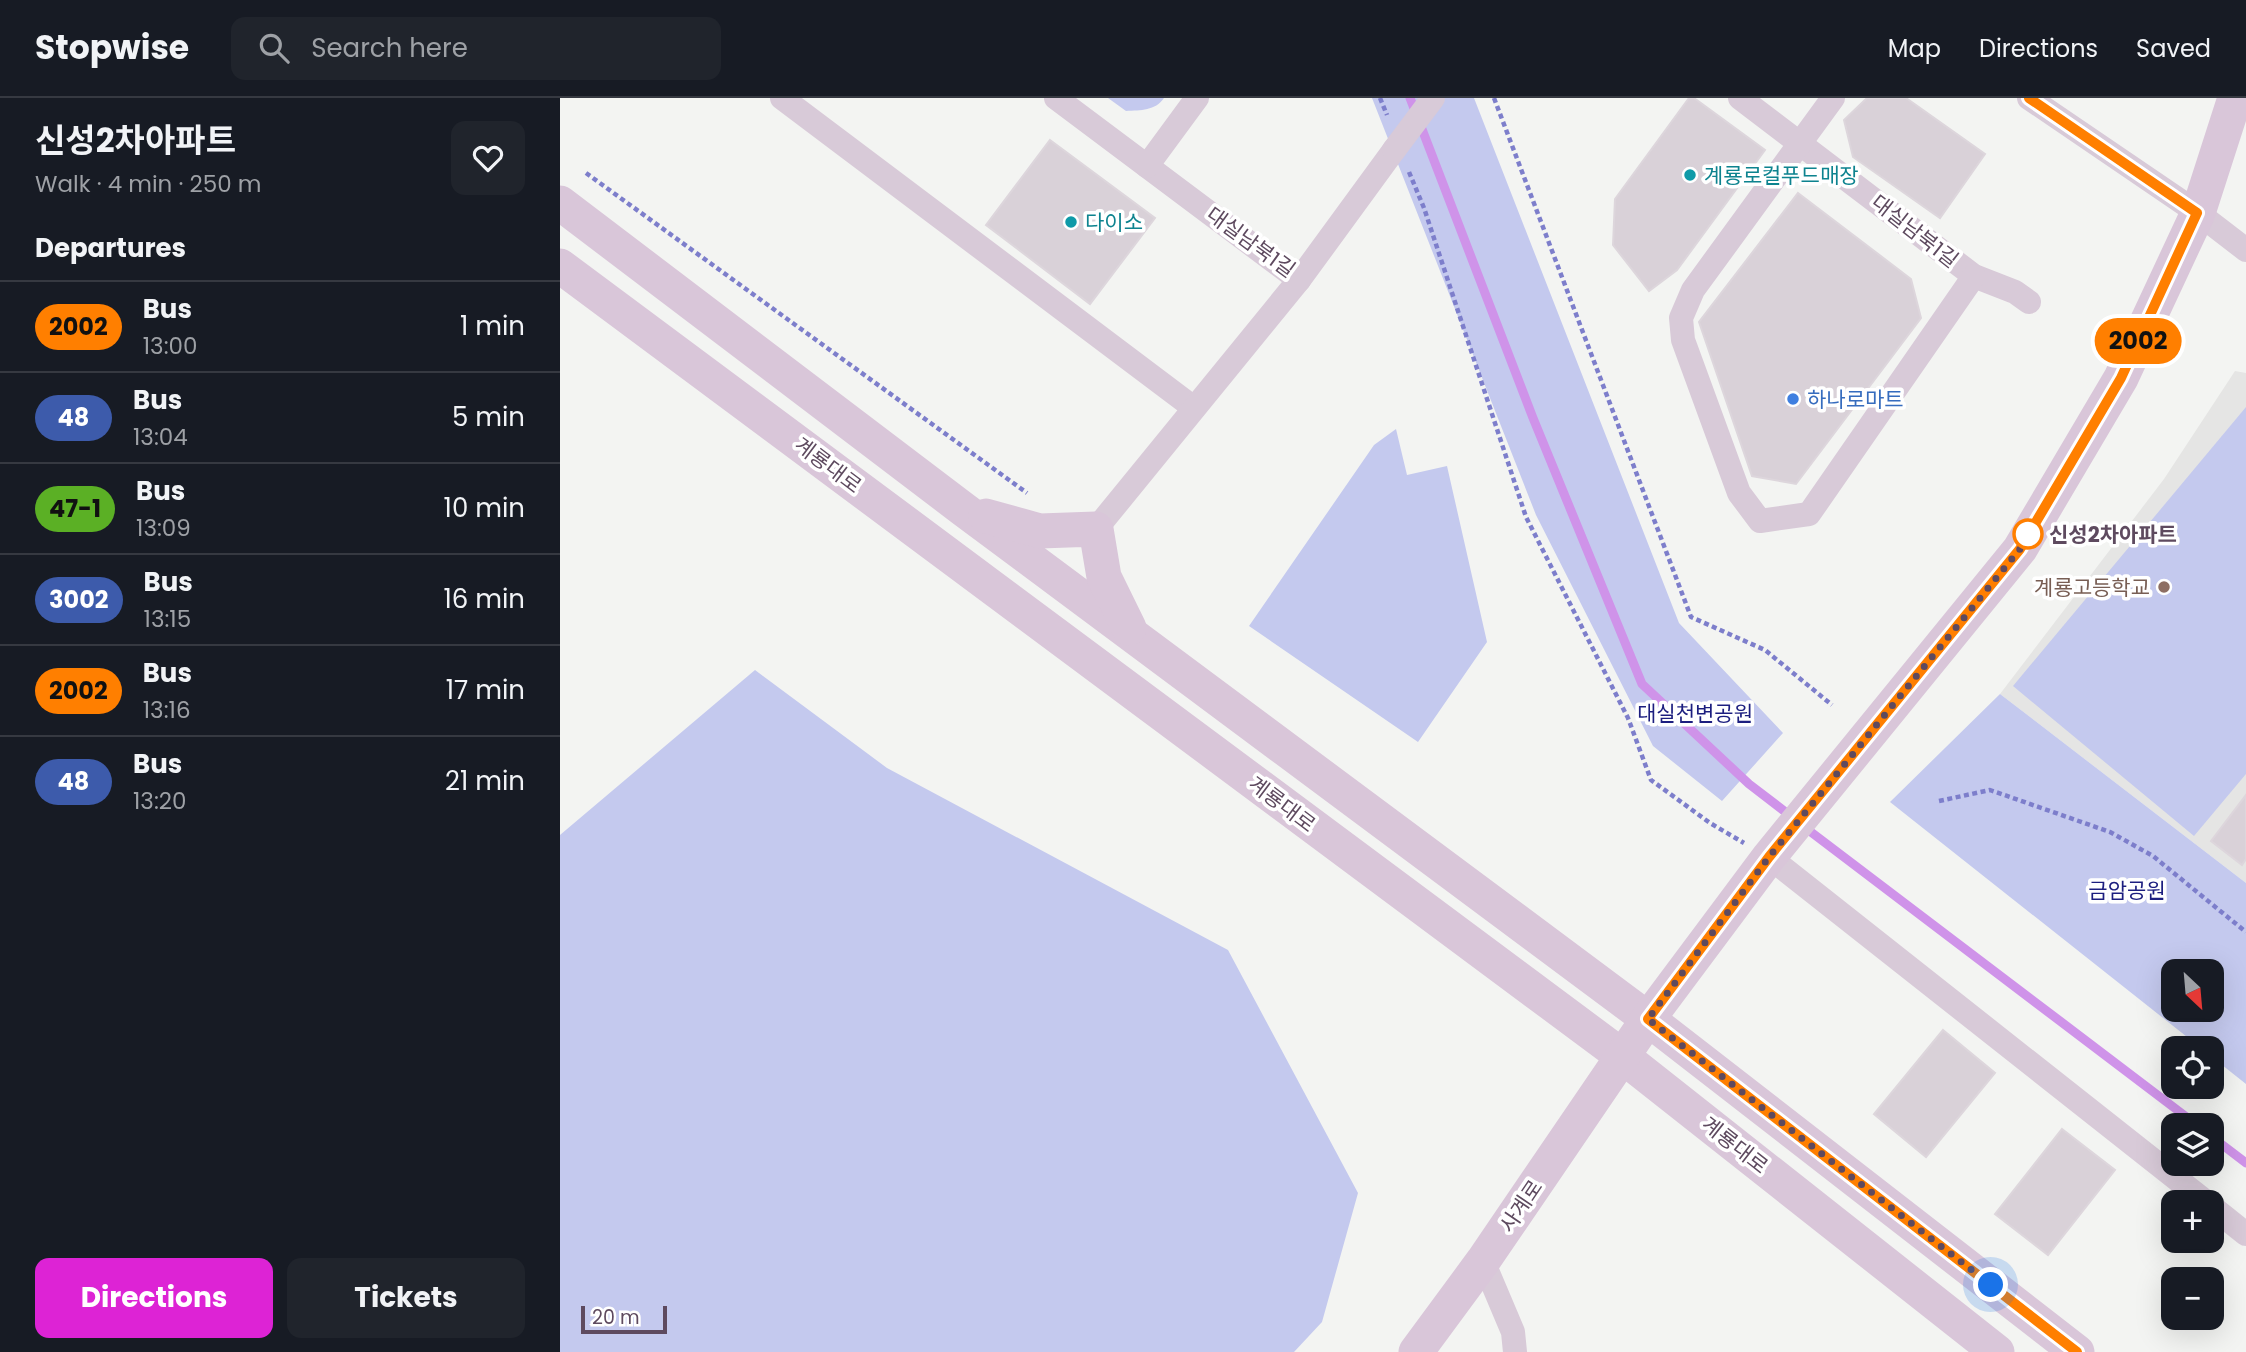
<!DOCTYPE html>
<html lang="en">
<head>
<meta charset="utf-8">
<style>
  :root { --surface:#171b24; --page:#20242c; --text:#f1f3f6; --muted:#9ea1a6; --line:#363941; --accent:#dd23d5 }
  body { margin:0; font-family:Poppins,"Noto Sans KR",sans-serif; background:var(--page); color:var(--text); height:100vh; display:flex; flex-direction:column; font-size:26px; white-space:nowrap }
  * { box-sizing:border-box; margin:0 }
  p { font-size:23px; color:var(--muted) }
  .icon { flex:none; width:38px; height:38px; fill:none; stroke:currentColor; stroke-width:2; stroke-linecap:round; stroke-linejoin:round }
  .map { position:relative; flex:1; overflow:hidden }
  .sheet { display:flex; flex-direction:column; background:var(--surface); width:560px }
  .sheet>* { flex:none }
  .badge { padding:0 14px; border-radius:23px; font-size:24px; line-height:46px }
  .needle { width:46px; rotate:154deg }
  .controls { position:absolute; left:1601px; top:861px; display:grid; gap:14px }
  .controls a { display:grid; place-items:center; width:63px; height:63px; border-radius:14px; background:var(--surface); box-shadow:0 7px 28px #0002; font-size:35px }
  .scale { position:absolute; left:21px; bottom:18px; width:86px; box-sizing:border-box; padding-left:7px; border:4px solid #5e4a5f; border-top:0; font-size:19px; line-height:24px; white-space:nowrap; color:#5e4a5f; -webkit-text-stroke:5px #fff; paint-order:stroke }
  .you { position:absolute; width:35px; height:35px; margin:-18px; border:5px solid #fff; border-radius:50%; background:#1a73e8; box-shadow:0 0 0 10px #1a73e833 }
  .map>.badge { position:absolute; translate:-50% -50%; box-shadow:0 0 0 4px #fff }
  h2 { padding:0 35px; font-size:26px; line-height:63px }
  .round { display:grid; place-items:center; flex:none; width:74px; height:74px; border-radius:14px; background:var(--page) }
  .summary { display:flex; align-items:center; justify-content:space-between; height:119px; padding:0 35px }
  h1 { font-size:33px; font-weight:700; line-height:52px }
  .action { display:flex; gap:14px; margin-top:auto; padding:14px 35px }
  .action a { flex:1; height:80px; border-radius:14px; background:var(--accent); color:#fff; font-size:28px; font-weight:700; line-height:80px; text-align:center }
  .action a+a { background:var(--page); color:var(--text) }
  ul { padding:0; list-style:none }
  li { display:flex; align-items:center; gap:21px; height:91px; padding:0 35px; border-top:2px solid var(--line) }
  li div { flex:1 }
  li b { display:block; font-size:26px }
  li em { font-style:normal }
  li .badge { min-width:77px; font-weight:700; text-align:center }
  header { display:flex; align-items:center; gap:42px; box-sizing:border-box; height:98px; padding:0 35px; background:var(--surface); border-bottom:2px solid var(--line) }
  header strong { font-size:33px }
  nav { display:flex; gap:38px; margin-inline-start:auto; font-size:24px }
  .search { width:490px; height:63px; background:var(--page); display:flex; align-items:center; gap:18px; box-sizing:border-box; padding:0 24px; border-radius:14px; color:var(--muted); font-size:26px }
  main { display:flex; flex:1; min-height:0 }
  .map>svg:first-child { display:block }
  .education { fill:#e5e5e4 }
  .green { fill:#c4c9ee; fill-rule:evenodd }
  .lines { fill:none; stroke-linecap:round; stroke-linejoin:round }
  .stream { stroke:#cf93e9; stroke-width:9 }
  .building { fill:#d9d1d8; stroke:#ddd6dc; stroke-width:2 }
  .path { stroke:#7d7ecb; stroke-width:4.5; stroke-dasharray:5 3.5; stroke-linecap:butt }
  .street { stroke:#d8cad8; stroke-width:24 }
  .secondary { stroke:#d9c6d9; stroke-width:35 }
  .street-bridge { stroke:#d8cad8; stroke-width:24 }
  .line-casing { stroke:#fff; stroke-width:16 }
  .line { stroke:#ff7f00; stroke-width:10 }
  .walk { stroke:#5e4a5f; stroke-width:7; stroke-dasharray:0 12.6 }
  .culture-dot { fill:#0f9aa8; stroke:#fff; stroke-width:2.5 }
  .shop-dot { fill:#3f7fe0; stroke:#fff; stroke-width:2.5 }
  .stop-dot { fill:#fff; stroke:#ff7f00; stroke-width:3.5 }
  .education-dot { fill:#8d6e63; stroke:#fff; stroke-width:2.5 }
  .labels { text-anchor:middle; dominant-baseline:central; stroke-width:7; stroke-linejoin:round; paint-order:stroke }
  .culture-label { font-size:21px; fill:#0d838f; stroke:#fff; text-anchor:start }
  .street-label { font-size:21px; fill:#5e4a5f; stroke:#fff }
  .shop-label { font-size:21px; fill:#366cbe; stroke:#fff; text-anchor:start }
  .stop-label { font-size:21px; font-weight:bold; fill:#5e4a5f; stroke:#fff; text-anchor:start }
  .education-label { font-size:21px; fill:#785e54; stroke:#fff; text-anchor:end }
  .park-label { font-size:21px; fill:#1c1e7f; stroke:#fff }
</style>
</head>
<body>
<header>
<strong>Stopwise</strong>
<div class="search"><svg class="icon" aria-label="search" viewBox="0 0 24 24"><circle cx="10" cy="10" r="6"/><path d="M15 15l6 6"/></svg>Search here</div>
<nav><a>Map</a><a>Directions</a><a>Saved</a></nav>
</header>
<main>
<section class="sheet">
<div class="summary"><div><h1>신성2차아파트</h1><p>Walk · 4 min · 250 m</p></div><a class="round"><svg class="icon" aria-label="heart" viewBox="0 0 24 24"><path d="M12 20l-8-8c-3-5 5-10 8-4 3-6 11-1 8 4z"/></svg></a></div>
<h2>Departures</h2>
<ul>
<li><span class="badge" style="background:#ff7f00;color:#111">2002</span><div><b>Bus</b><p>13:00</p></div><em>1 min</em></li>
<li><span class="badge" style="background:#3d5bab;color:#fff">48</span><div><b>Bus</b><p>13:04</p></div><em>5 min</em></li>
<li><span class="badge" style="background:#5bb025;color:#111">47-1</span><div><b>Bus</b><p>13:09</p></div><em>10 min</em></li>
<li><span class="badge" style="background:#3d5bab;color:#fff">3002</span><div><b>Bus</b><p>13:15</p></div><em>16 min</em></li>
<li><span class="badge" style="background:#ff7f00;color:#111">2002</span><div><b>Bus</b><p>13:16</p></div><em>17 min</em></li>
<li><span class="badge" style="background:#3d5bab;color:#fff">48</span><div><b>Bus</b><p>13:20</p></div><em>21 min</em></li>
</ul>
<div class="action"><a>Directions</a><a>Tickets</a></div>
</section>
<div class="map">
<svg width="1686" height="1254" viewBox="0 0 1686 1254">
  <rect width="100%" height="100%" fill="#f3f4f2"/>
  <polygon class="education" points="1675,273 1686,275 1686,785 1440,596 1604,381"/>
  <g class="green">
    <path d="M 548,0 L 604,0 C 595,13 581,12 566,13 Z"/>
    <polygon points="812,0 914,0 1119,525 1223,635 1162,703 1093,648 976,417"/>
    <polygon points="1686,309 1686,676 1634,738 1453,588"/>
    <polygon points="836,331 847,377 887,368 927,544 858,644 689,528 814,347"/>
    <polygon points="195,572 327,670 668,852 798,1095 762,1224 734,1254 0,1254 0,737"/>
    <path d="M 1440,596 L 1686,785 L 1686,986 L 1652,959 L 1652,950 L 1641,950 L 1330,704 ZM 1652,873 L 1652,912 L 1614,912 L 1614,873 Z"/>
  </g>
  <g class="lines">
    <g class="stream">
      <polyline points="850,0 973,320 1082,586 1189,686 1232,719"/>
      <polyline points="1243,728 1637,1027"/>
      <polyline points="1652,1039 1686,1065"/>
    </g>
  </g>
  <g class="building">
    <polygon points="1129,0 1134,0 1205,52 1117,172 1089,193 1053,147 1055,101"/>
    <polygon points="1307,0 1346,0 1425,56 1380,120 1293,59 1284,22"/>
    <polygon points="490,42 595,120 530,206 426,127"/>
    <polygon points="1238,95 1351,181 1361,220 1236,386 1192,378 1139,224"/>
    <polygon points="1686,697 1686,761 1682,767 1651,743"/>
    <polygon points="1383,932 1435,975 1366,1059 1314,1016"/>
    <polygon points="1502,1031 1555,1072 1488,1157 1435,1116"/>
  </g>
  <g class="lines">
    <g class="path">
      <polyline points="820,0 827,17"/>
      <polyline points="934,0 1131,519 1205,552 1272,607"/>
      <polyline points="849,74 864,110 966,419 1068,620 1091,682 1150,725 1184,745"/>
      <polyline points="26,75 467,395"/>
      <polyline points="1379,703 1430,692 1550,734 1593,758 1686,834"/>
    </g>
    <g class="street">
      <polyline points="222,0 634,310"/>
      <polyline points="496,0 739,182"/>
      <polyline points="1180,0 1414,178 1455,194 1469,204"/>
      <polyline points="1273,0 1133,192 1121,220 1123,242 1179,395 1200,423 1249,416 1414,178"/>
      <polyline points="1469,0 1638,115 1686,152"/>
      <polyline points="587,68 637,0"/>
      <polyline points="536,431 739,182 834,52"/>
      <polyline points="1209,759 1646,1104"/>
      <polyline points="1652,1109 1686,1136"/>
      <polyline points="923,1163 953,1234 955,1254"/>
    </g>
    <g class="secondary">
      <polyline points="0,105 403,411 1088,921 1517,1254"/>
      <polyline points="0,168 1062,958 1437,1254"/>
      <polyline points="426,418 480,433 536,431 544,479 569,530"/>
      <polyline points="856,1254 923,1163 1088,921 1209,759 1460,451 1561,280 1638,115 1675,0"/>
    </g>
    <polyline class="street-bridge" points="834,52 873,0"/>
  </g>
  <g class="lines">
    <g class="line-casing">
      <polyline id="line" points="1469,0 1637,115 1561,280 1460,451 1209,759 1088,921 1517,1254"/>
    </g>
    <use href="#line" class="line"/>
    <polyline class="walk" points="1431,1187 1088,921 1209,759 1460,451 1472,429 1468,436"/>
  </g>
  <g class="culture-dot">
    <circle cx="1130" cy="77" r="7"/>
    <circle cx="511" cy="124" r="7"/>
  </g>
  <circle class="shop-dot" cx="1233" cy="301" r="7"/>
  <circle class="stop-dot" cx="1468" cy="436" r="14"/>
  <circle class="education-dot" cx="1604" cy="489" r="7"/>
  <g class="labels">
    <g class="culture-label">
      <text x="1144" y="77">계룡로컬푸드매장</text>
      <text x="525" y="124">다이소</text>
    </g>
    <g class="street-label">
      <text transform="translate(1355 133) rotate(38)">대실남북1길</text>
      <text transform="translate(691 144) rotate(36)">대실남북1길</text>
      <text transform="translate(268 367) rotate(37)">계룡대로</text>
      <text transform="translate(722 706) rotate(37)">계룡대로</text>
      <text transform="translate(1175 1047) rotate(38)">계룡대로</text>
      <text transform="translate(961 1108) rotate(-56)">사계로</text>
    </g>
    <g class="shop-label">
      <text x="1247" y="301">하나로마트</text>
    </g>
    <g class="stop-label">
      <text x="1489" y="436">신성2차아파트</text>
    </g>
    <g class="education-label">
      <text x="1590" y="489">계룡고등학교</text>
    </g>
    <g class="park-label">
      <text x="1135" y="615">대실천변공원</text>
      <text x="1567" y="792">금암공원</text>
    </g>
  </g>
</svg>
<div class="controls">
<a><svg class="needle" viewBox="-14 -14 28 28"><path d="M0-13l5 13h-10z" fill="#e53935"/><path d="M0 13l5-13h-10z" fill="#9ea1a6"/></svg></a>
<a><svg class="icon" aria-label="locate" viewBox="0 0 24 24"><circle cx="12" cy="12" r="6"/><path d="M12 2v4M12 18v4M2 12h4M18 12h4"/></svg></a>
<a><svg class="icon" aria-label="layers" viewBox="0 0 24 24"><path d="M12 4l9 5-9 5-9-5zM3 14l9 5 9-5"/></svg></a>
<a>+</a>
<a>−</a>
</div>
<div class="scale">20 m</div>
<div class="you" style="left:1431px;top:1187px"></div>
<b class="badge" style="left:1578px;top:243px;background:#ff7f00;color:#111">2002</b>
</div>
</main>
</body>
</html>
